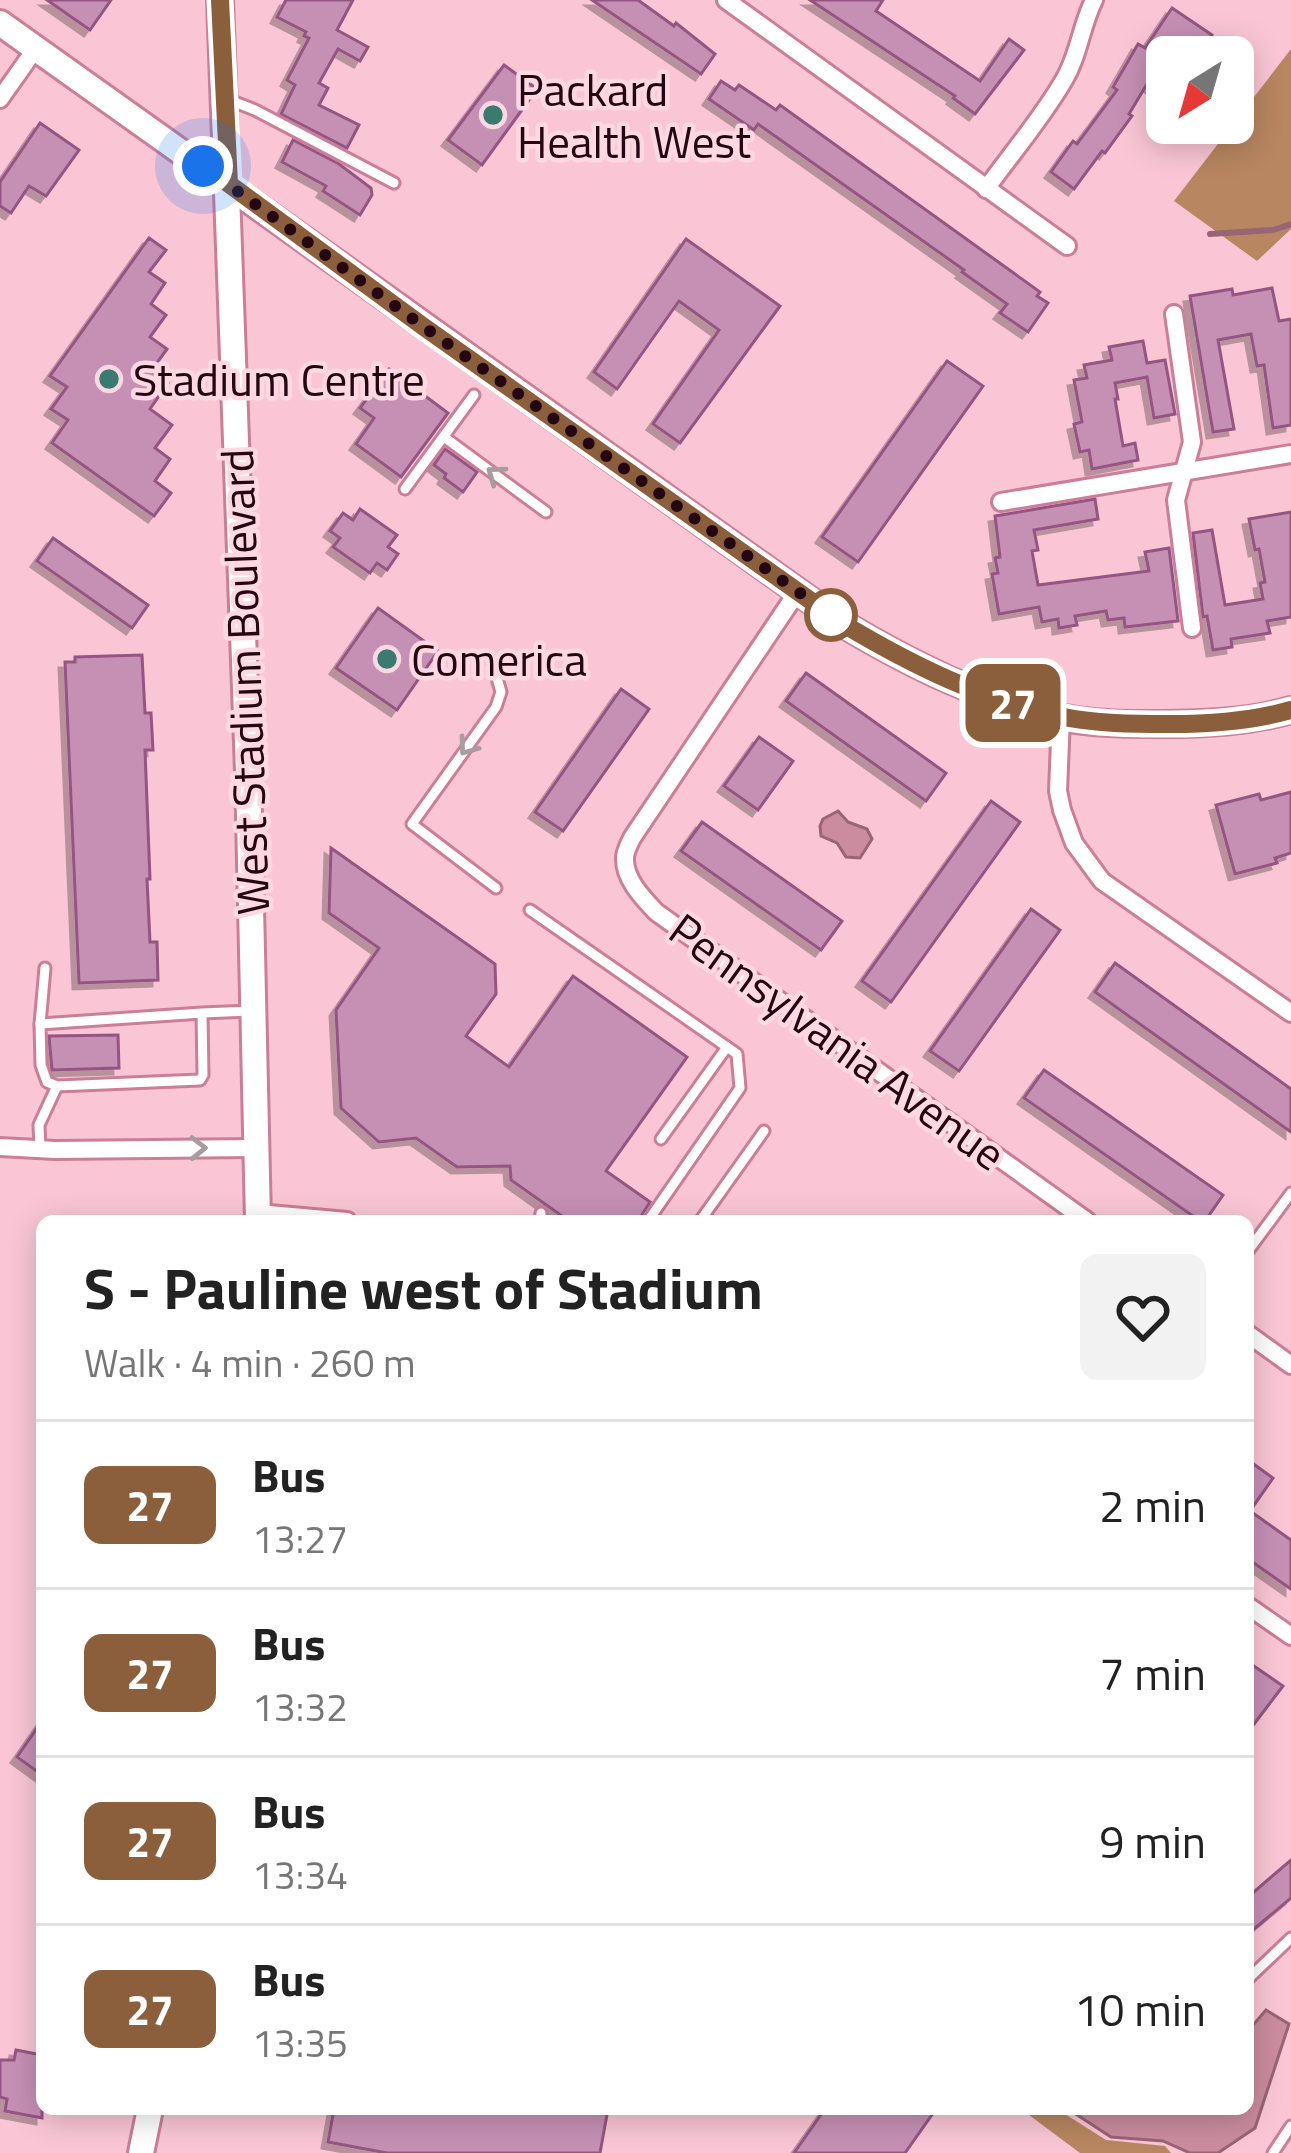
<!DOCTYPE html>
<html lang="en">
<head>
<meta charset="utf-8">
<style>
  :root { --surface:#fff; --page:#f2f2f2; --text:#222; --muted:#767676; --line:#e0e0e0 }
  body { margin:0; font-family:"Titillium Web",sans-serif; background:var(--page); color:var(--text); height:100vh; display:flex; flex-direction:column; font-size:45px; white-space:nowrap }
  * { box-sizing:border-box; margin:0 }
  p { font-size:39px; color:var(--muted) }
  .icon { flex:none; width:66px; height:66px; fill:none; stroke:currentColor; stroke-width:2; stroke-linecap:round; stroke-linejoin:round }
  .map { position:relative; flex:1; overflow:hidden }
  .panel { position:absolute; left:36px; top:1215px; width:1218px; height:900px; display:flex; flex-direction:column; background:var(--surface); border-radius:18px; box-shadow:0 6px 30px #0003 }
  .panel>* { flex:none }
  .badge { padding:0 24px; border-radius:18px; font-size:42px; line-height:78px }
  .needle { width:78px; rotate:217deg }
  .buttons { position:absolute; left:1146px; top:36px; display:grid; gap:24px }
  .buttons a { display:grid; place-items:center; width:108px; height:108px; border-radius:18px; background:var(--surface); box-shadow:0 6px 30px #0003; font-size:60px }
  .you { position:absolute; width:60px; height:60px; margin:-30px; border:9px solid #fff; border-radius:50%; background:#1a73e8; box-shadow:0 0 0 18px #1a73e833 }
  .map>.badge { position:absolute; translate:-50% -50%; box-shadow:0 0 0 6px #fff }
  .round { display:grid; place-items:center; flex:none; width:126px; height:126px; border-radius:18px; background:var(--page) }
  .head { display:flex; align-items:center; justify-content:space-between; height:204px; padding:0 48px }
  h1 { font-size:57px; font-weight:700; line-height:90px }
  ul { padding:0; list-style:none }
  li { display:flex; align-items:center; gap:36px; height:168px; padding:0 48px; border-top:3px solid var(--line) }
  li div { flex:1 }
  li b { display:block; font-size:45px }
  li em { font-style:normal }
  li .badge { min-width:132px; font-weight:700; text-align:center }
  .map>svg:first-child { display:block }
  .forest { fill:#b88660 }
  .water { fill:#cb8c9f; stroke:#996475; stroke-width:3 }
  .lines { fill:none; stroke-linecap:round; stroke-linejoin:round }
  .stream { stroke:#996475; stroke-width:6 }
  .building { fill:#c690b5; stroke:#955582; stroke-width:3; filter:url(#shadow) }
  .lane-casing { stroke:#cc7d97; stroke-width:15 }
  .street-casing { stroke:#cc7d97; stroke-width:22 }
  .secondary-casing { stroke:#cc7d97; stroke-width:30 }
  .lane { stroke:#fff; stroke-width:9 }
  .street { stroke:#fff; stroke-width:16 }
  .secondary { stroke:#fff; stroke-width:24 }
  .oneway { stroke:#a79ca0 }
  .line-casing { stroke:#fff; stroke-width:27 }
  .line { stroke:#8b5e3c; stroke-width:18 }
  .walk { stroke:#240712; stroke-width:12; stroke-dasharray:0 21.6 }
  .poi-dot { fill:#397c6f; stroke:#fcd8e2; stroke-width:4.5 }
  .stop-dot { fill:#fff; stroke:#8b5e3c; stroke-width:6 }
  .labels { text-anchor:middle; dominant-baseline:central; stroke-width:9; stroke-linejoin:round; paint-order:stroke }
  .poi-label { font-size:45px; fill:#240712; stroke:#fcd8e2; text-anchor:start }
  .street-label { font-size:45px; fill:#240712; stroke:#fcd8e2 }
</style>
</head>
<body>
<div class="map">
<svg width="1291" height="2153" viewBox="0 0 1291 2153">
  <defs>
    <filter id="shadow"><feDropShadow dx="-6" dy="6" stdDeviation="0" flood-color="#0004"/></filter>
  </defs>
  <rect width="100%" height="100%" fill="#fac6d5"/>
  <g class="forest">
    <polygon points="1291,49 1291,229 1257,261 1174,201"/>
    <polygon points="1021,2109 1057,2109 1106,2140 1165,2146 1171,2153 1080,2153"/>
  </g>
  <g class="water">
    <polygon points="838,811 848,822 867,829 872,839 860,858 846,857 837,843 821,836 820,826 823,819"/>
    <polygon points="1266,2010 1289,2024 1255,2128 1218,2153 1190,2153 1163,2141 1111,2137 1068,2109 1248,2109 1248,2031"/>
  </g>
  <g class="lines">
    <polyline class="stream" points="1210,234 1273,230 1291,224"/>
  </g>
  <g class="building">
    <polygon points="47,0 111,0 90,30"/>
    <polygon points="286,0 353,0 337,30 368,47 360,61 338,49 319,83 328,88 319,105 359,125 347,148 281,114 295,85 287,80 309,38 304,36 306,32 277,17"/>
    <polygon points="592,0 638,0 674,26 676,23 715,54 701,74"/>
    <polygon points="810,0 883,0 876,11 980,81 1009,39 1024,50 975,114 953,98 955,96"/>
    <polygon points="1172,8 1212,35 1198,57 1180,47 1173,57 1167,57 1167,75 1158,90 1147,84 1129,114 1132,116 1105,153 1102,151 1074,189 1051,172 1073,141 1077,144 1117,90 1113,87 1138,44 1145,48"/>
    <polygon points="504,65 537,89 482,165 448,140"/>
    <polygon points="721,81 735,90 739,85 776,110 780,105 1040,292 1037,296 1048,303 1028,332 1000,313 1007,304 962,272 964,270 758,124 754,130 709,99"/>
    <polygon points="40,123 79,150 46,196 29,186 11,213 0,206 0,182"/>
    <polygon points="293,140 339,164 371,188 372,195 360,215 323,191 326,186 282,162"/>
    <polygon points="149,238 166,250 149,272 165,283 151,304 166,315 150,337 167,349 151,371 168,383 150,409 172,425 155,448 170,459 155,481 171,493 154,516 52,443 68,420 51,409 67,387 50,376"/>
    <polygon points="686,239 780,306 680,443 653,424 719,330 679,301 617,389 594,372"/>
    <polygon points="1272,288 1279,321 1291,319 1291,425 1273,428 1264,365 1257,366 1251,334 1218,340 1234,429 1213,432 1190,296 1232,289 1233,295"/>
    <polygon points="1143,341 1147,363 1165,360 1175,414 1154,418 1147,377 1115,383 1118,399 1115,399 1123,446 1135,443 1138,460 1092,469 1089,450 1080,452 1074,424 1082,422 1074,380 1087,378 1084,365 1112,360 1109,347"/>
    <polygon points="947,361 983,386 858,562 822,537"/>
    <polygon points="389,369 448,413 401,477 356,444 374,418 360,408"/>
    <polygon points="445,449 477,472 463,492 444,478 446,474 434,465"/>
    <polygon points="1095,499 1098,519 1034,530 1038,550 1032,551 1038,585 1149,571 1145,552 1169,548 1178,621 1125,627 1124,618 1108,620 1106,611 1075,616 1077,625 1059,628 1058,619 1042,622 1039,607 999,614 992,574 998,573 995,558 1000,557 995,516"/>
    <polygon points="360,509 397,535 388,547 398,554 387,570 377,563 370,573 333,547 340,538 330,531 343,513 353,520"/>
    <polygon points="1291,512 1291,617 1267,621 1270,633 1231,639 1232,647 1213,650 1207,616 1203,617 1193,533 1212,530 1225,605 1263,599 1260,583 1265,582 1259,549 1255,550 1249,519"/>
    <polygon points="53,538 148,605 132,628 37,561"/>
    <polygon points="378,608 438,651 397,710 336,668"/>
    <polygon points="142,655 145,713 151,713 153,750 145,750 150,879 147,879 150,942 157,942 158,980 79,983 65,662 75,662 75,657"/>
    <polygon points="806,673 946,773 926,801 786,701"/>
    <polygon points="621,689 649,709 563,831 535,812"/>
    <polygon points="759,737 793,761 758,810 724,786"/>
    <polygon points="1291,792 1291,853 1275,858 1277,863 1235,874 1216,805 1259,794 1261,800"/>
    <polygon points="991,801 1020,822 891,1002 862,981"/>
    <polygon points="702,822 842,921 821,950 681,851"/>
    <polygon points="331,848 495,964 496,994 466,1036 509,1067 573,976 687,1057 606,1171 650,1202 638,1221 569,1221 511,1180 510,1166 457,1167 416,1138 379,1142 341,1108 336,1010 379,948 329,913"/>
    <polygon points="1031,909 1060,930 959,1071 930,1051"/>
    <polygon points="1115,963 1291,1089 1291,1132 1095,992"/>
    <polygon points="118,1035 119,1068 52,1070 49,1036"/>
    <polygon points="1044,1070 1223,1195 1205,1221 1200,1221 1024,1098"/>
    <polygon points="1248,1460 1273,1478 1250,1511 1291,1540 1291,1589 1248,1559"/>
    <polygon points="1248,1662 1283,1686 1248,1732"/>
    <polygon points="42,1721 42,1775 17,1757"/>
    <polygon points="1291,1860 1291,1898 1248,1934 1248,1897"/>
    <polygon points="16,2050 42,2055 42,2118 5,2111 7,2099 0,2097 0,2060 14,2060"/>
    <polygon points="334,2109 608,2109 600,2153 387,2153 328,2142"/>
    <polygon points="825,2109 936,2109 905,2153 794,2153"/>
  </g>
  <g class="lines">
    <g class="lane-casing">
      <g id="lane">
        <polyline points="227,99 255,110 394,183"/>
        <polyline points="444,437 546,512"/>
        <polyline points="405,489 474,395"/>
        <polyline points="493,664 501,692 496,707 412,824 496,888"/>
        <polyline points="530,910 737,1054 740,1088 648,1221"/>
        <polyline points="202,1013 203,1075 200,1080 57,1086 47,1082 41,1065 40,1024 202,1013 250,1011"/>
        <polyline points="40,1024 45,968"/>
        <polyline points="661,1139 727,1047"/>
        <polyline points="40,1149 39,1125 57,1086"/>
        <polyline points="540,1221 541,1213"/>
        <polyline points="700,1221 764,1131"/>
        <polyline points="1248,1251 1291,1193"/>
        <polyline points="1248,1979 1291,1938"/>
        <polyline points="1273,2153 1291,2126"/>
      </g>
    </g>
    <g class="street-casing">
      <g id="street">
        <polyline points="726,0 1067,246"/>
        <polyline points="0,99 36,48"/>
        <path d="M 986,189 C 1012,153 1042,118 1064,80 C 1079,55 1081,26 1094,0"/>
        <polyline points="1174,314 1192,442 1176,500 1192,628"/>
        <polyline points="1001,502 1291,454"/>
        <path d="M 798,591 L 632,838 C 629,845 625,851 625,858 C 624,879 643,898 656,912 L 1087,1221"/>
        <polyline points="1061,717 1058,791 1062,810 1074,843 1102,881 1291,1013"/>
        <polyline points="0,1147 55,1150 254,1148"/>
        <polyline points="258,1213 347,1221"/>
        <polyline points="1248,1334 1291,1365"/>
        <polyline points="1248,1606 1291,1636"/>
      </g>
    </g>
    <g class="secondary-casing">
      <g id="secondary">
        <polyline points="220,0 248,771 258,1221"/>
        <path d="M 0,23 L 845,625 C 912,665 983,700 1059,717 C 1092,724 1128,724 1161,724 C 1205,724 1249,722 1291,710"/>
        <polyline points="141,2153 150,2109"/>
      </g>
    </g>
    <use href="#lane" class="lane"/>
    <use href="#street" class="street"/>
    <use href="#secondary" class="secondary"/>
  </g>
  <defs><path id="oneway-chevron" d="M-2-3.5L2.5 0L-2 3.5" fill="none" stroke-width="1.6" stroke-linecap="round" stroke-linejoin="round" transform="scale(3)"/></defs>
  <g class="oneway">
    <use href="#oneway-chevron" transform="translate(495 474) rotate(-144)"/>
    <use href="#oneway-chevron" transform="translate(467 747) rotate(126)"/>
    <use href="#oneway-chevron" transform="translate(198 1148) rotate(-1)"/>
  </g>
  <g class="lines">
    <g class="line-casing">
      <path id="line" d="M 220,0 L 229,184 L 424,327 L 845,625 C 912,665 983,700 1059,716 C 1095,724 1134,724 1171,724 C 1211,724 1252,721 1291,710"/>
    </g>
    <use href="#line" class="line"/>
    <polyline class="walk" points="203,166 424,327 831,615"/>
  </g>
  <g class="poi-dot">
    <circle cx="493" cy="115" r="12"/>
    <circle cx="109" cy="379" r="12"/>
    <circle cx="387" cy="659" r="12"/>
  </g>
  <circle class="stop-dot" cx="831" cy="615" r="24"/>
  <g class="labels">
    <g class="poi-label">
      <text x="517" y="89">Packard<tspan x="517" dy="52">Health West</tspan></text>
      <text x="133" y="379">Stadium Centre</text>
      <text x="411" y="659">Comerica</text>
    </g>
    <g class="street-label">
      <text transform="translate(244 682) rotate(-92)">West Stadium Boulevard</text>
      <text transform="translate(838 1041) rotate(36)">Pennsylvania Avenue</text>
    </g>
  </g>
</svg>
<div class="buttons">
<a><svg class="needle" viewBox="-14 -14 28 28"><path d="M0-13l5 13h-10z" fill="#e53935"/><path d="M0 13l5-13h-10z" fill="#767676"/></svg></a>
</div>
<div class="you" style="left:203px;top:166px"></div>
<b class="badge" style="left:1013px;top:703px;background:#8b5e3c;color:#fff">27</b>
<section class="panel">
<div class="head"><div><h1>S - Pauline west of Stadium</h1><p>Walk · 4 min · 260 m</p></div><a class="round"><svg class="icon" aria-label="heart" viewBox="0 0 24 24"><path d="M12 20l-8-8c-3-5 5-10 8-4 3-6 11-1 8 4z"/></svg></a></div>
<ul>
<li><span class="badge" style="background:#8b5e3c;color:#fff">27</span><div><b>Bus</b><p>13:27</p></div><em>2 min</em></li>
<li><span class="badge" style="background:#8b5e3c;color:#fff">27</span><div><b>Bus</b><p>13:32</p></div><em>7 min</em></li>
<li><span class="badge" style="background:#8b5e3c;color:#fff">27</span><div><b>Bus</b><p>13:34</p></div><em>9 min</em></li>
<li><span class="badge" style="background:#8b5e3c;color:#fff">27</span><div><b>Bus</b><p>13:35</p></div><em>10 min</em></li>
</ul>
</section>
</div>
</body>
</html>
